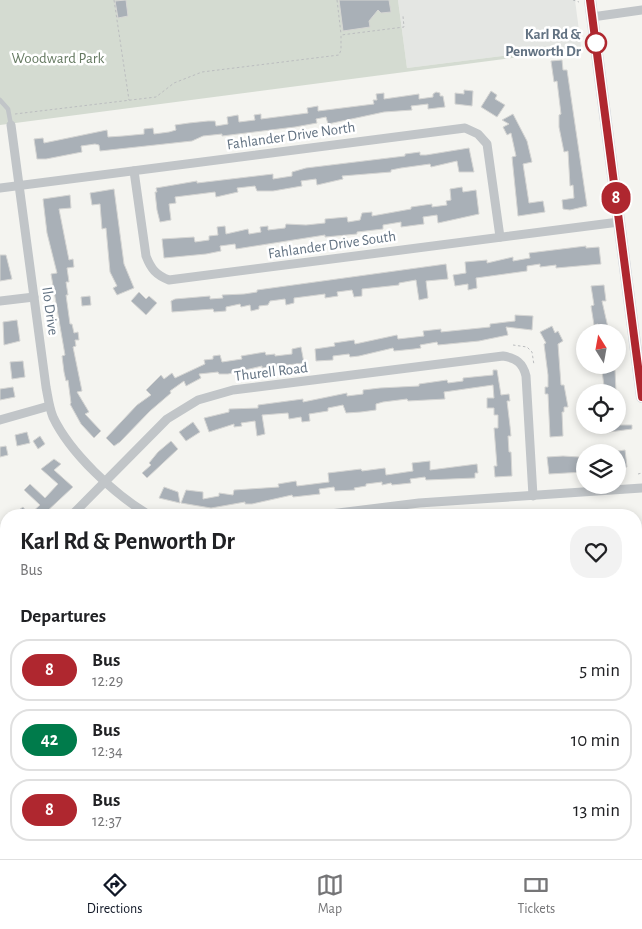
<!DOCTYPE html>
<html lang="en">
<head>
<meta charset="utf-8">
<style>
  :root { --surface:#fff; --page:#f2f2f2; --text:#202124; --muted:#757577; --line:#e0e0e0; --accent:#111827 }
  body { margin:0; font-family:"Alegreya Sans",sans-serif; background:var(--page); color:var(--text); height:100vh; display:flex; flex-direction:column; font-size:19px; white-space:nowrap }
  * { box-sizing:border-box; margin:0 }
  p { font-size:16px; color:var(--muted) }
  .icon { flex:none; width:28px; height:28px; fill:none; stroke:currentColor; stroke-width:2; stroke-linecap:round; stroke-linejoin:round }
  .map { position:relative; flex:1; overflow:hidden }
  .side { position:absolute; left:0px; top:509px; width:642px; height:351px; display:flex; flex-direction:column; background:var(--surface); border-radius:20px 20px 0 0; box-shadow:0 2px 8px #0003 }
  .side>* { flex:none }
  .badge { padding:0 10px; border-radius:16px; font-size:18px; line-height:32px }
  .needle { width:32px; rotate:349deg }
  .buttons { position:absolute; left:576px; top:324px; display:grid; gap:10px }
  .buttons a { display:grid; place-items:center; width:50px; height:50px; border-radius:50%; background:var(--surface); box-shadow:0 2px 8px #0003; font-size:25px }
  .map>.badge { position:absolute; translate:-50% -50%; box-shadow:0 0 0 2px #fff }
  h2 { padding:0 20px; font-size:19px; line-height:45px }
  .round { display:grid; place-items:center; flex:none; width:52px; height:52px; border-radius:20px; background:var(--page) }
  .headline { display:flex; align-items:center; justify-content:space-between; height:85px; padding:0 20px }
  h1 { font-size:24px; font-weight:700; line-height:38px }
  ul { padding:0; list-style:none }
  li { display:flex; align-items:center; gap:15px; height:62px; margin:0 10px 8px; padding:0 10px; border:2px solid var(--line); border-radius:20px }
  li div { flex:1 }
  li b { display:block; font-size:19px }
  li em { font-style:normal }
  li .badge { min-width:55px; font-weight:700; text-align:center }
  .tab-bar { display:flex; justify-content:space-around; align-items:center; height:70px; border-top:1px solid var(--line); background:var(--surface); font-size:14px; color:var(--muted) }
  .tab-bar a { display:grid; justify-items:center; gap:2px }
  .tab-bar .current { color:var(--accent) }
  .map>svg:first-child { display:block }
  .built { fill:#e4e6e3 }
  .green { fill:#d4dbd1 }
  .building { fill:#a9b0b7; stroke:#d5d5d3 }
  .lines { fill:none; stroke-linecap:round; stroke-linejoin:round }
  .path { stroke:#bbbdbf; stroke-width:1; stroke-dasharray:2.5 2.5; stroke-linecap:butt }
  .service { stroke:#c1c5c8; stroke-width:4.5 }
  .minor { stroke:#c1c5c8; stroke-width:9 }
  .secondary { stroke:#d1d5da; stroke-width:12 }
  .line-casing { stroke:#fff; stroke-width:11 }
  .line { stroke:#af272f; stroke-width:8 }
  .stop-dot { fill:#fff; stroke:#af272f; stroke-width:2.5 }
  .labels { text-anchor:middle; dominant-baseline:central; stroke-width:5; stroke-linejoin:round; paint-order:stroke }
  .stop-label { font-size:15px; font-weight:bold; fill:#627282; stroke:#fff; text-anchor:end }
  .park-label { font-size:15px; fill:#657961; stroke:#fff }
  .street-label { font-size:15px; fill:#627282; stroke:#fff }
</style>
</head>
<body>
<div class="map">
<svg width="642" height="859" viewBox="0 0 642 859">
  <rect width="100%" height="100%" fill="#f4f4f0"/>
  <g class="built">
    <polygon points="398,0 575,0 581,46 407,68"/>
    <polygon points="6,621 6,837 0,837 0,622"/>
    <polygon points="33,854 135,854 135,859 0,859"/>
  </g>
  <polygon class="green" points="0,0 398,0 407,68 581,46 581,49 0,125"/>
  <g class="building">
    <polygon points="126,0 128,16 118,18 115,1"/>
    <polygon points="339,0 389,0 391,12 381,13 378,10 369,21 370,27 343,31"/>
    <polygon points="562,60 563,70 567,70 587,206 570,210 563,209 562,200 574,198 573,185 570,186 568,151 564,152 559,127 559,115 561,114 557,81 554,82 551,61"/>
    <polygon points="464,90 473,91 472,106 455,104 455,93 464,94"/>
    <polygon points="491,91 497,95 495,99 505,105 497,117 481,107"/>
    <polygon points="436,92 440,93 440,96 443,96 445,107 428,109 428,104 411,106 412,110 384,112 328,124 326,117 316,119 317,123 295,127 222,136 222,134 203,136 192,141 100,151 99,145 95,144 81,146 82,152 46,159 37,159 34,139 43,138 44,143 107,130 108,137 123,136 144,134 144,129 153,128 154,134 169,132 176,130 175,125 189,123 208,121 215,121 216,126 228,124 227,117 238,115 239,122 255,120 254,115 261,114 261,119 308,113 307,108 318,106 318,111 374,104 373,100 377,100 376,94 384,93 384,99 419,94 419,99 433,97 433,94"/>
    <polygon points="513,114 527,141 532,162 523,164 529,203 543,201 545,212 518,216 512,157 516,156 511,133 507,135 503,127 509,124 502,120"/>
    <polygon points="469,148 474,172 459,172 457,161 431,167 430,164 401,168 391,170 391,172 342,176 343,179 317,185 316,179 301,181 302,186 273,191 257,191 255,186 237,188 238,192 216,197 215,192 175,197 176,203 169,204 171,220 160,222 157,210 155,192 157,192 156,188 197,181 197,183 273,174 273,179 292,176 292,172 306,168 405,156 405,154 420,152 420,155 426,155"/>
    <polygon points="462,187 463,192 476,190 479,214 438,223 437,215 423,217 424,224 401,227 401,222 383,225 383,229 357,232 357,234 325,237 325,235 236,249 235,244 220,246 221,251 206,254 164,258 162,239 194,237 195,242 209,240 209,236 218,235 217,227 225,226 226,234 248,229 249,234 261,232 260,227 268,226 268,230 285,228 286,224 306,225 325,223 325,219 347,217 348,222 360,220 362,213 372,212 372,216 411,209 411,207 432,204 432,207 447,205 446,201 451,200 450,189"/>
    <polygon points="114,189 124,264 134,288 117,295 113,288 117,286 110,272 106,228 102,229 100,204 92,205 90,193"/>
    <polygon points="70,195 71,208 59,209 69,260 73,259 74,267 67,268 69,282 66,282 68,295 66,295 70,324 72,324 74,333 78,332 79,340 75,340 76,346 73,347 82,391 77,392 89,412 85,414 101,431 94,438 81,424 70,404 71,403 68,380 66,381 64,372 62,356 65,355 51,274 57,273 47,233 43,199"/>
    <polygon points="586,246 586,248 599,247 601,264 556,268 556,265 540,267 540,264 527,266 527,271 476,278 477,288 468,290 468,284 455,286 453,275 466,273 465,262 487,260 487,263 513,257 513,261 530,258 529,253"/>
    <polygon points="0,255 6,255 12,279 0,281"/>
    <polygon points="446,264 448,279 426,281 428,298 419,300 416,280 399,283 399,285 362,289 362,296 354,297 352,290 337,292 338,296 325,298 325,294 294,298 294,303 286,305 285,299 270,301 268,305 259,306 259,309 251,311 250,305 241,307 240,304 226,307 226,311 214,312 213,309 172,312 171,301 175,299 210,296 210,299 223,298 222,295 244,294 257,292 257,290"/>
    <polygon points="604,285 606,301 602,301 609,332 599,332 598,324 594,325 591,306 594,305 591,286"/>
    <polygon points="139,292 146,299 149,296 157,303 146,315 131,301"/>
    <polygon points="90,296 91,305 82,306 81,297"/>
    <polygon points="515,315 533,316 532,330 506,327 508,335 479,341 438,345 437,342 420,345 421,348 414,349 394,351 393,348 359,356 350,357 349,354 333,356 333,360 316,361 315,349 335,346 334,343 354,340 355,344 397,335 398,339 424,336 423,331 441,329 441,332 490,327 490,324 515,321"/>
    <polygon points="17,320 20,341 4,345 3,322"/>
    <polygon points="552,326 555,333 558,331 563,341 558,344 561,385 564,385 568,407 564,407 564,412 562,412 563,436 550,437 548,394 545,394 545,387 548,387 548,375 544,344 546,343 540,332"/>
    <polygon points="301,347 304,363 262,368 262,366 228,374 219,374 218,372 199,374 201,378 186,386 184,381 170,391 171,393 150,411 120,442 114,446 106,438 137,405 151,395 146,390 161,375 164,379 172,373 175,378 205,364 204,360 213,359 213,356 220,355 222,362 242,359 241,356 265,352 266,355 275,354 275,356 292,354 292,349"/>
    <polygon points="23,361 25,377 12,379 10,362"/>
    <polygon points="601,365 610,365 611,371 615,370 616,392 605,392"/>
    <polygon points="493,370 497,370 501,395 509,394 510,401 507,401 510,426 511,436 508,436 509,452 511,452 512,476 495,477 494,466 497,466 494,428 498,428 498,415 494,415 494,408 487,408 487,398 494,398 493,385 444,392 445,399 408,401 407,399 383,402 376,404 376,410 361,412 346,413 343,405 328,408 328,411 309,414 310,421 302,422 301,417 289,419 288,413 262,415 265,434 257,436 255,421 241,423 242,426 234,427 234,424 209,432 204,418 229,412 229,409 258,408 258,405 303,399 303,402 347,393 347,396 363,394 363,390 380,388 419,386 419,384 447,380 448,383 463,381 463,378 493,375"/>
    <polygon points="13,387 15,397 0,400 0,389"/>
    <polygon points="193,422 200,432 186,441 179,432"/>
    <polygon points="608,425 632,425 632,429 609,432"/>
    <polygon points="27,432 30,443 17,446 15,435"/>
    <polygon points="40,436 45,444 38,449 33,441"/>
    <polygon points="171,441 178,449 147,478 142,473 151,465 149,463 158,452"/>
    <polygon points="6,446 8,455 0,457 0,447"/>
    <polygon points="625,450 627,467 618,468 618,451"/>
    <polygon points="563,456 579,457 579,461 584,461 584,472 549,474 547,457"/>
    <polygon points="54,459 61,464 54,470 73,487 43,515 12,515 23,507 29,515 40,505 24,490 30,484 45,498 58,484 41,469"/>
    <polygon points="430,461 430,470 477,464 478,473 475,473 475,478 426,480 425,477 410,479 411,483 392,485 391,483 382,485 382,482 366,484 366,486 354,488 355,490 335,491 334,487 319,489 320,494 293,497 292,495 252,504 245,504 245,502 211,508 181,503 186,490 203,492 203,499 219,496 219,493 233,495 234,490 279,487 278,484 296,481 297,486 329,482 328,473 361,469 362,471 385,468 386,475 413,471 412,463"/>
    <polygon points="164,487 178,492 180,503 159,498"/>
    <polygon points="6,579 6,594 0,595 0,581"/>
    <polygon points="6,686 6,714 0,715 0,687"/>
  </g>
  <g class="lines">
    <g class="path">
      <polyline points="114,0 129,100"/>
      <polyline points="337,0 341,34"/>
      <polyline points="573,0 579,2"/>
      <polyline points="15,114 156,97 174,83 202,72 339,55 341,50 341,35 404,27 403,16"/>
      <polyline points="513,345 527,347 532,352 534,365"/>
      <polyline points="638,474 642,473"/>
      <polyline points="165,515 166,512"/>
      <polyline points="0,719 6,719"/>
    </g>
    <polyline class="service" points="0,100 8,109 11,125"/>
    <g class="minor">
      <polyline points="592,17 642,10"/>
      <path d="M 11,125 L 46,387 C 48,397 49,407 53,417 C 70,453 114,494 149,515"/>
      <path d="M 134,171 L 146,256 C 151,269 156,275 169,280 L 619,222"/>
      <polyline points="0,188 465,128 478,134 487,144 500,237"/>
      <polyline points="0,301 34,297"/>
      <polyline points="0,420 49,406"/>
      <path d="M 72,515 L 167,419 L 198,400 L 233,390 L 503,356 C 516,358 523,363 526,376 L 533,496"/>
      <polyline points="322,515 419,503 642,488"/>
      <polyline points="0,561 6,560"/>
      <polyline points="0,849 6,848"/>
      <polyline points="446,854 447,859"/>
      <polyline points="567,854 567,859"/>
    </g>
    <polyline class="secondary" points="590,0 642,397"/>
  </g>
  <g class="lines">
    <g class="line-casing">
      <polyline id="line" points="590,0 642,397"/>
    </g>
    <use href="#line" class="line"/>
  </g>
  <circle class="stop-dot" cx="596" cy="43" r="10"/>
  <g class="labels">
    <g class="stop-label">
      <text x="581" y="34">Karl Rd &amp;<tspan x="581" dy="17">Penworth Dr</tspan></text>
    </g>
    <g class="park-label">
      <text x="58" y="58">Woodward Park</text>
    </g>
    <g class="street-label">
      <text transform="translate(291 136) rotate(-8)">Fahlander Drive North</text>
      <text transform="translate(332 245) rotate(-8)">Fahlander Drive South</text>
      <text transform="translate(50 311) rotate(82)">Ilo Drive</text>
      <text transform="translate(271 372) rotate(-7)">Thurell Road</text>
    </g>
  </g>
</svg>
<div class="buttons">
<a><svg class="needle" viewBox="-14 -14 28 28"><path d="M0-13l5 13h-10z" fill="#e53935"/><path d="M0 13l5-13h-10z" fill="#757577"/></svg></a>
<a><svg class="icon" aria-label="locate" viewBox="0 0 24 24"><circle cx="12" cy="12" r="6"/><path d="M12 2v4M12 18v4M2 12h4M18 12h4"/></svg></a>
<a><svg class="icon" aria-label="layers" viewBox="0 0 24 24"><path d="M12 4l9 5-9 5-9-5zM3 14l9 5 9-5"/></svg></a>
</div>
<b class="badge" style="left:616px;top:198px;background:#af272f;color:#fff">8</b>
<section class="side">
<div class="headline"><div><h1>Karl Rd &amp; Penworth Dr</h1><p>Bus</p></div><a class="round"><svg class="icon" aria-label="heart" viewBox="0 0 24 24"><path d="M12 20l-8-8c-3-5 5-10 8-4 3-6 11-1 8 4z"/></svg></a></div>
<h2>Departures</h2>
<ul>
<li><span class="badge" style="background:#af272f;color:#fff">8</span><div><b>Bus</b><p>12:29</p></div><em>5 min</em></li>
<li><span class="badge" style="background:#007b4b;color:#fff">42</span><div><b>Bus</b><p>12:34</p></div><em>10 min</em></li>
<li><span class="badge" style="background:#af272f;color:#fff">8</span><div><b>Bus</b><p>12:37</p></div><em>13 min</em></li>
</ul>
</section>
</div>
<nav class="tab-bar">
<a class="current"><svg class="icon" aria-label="directions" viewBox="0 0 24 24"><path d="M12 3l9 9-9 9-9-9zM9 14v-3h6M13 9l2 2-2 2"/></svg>Directions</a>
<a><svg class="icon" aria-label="map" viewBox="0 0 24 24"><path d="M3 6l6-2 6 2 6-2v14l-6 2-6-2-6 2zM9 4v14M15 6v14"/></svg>Map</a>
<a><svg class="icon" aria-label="tickets" viewBox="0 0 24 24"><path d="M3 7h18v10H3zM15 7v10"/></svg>Tickets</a>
</nav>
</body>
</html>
